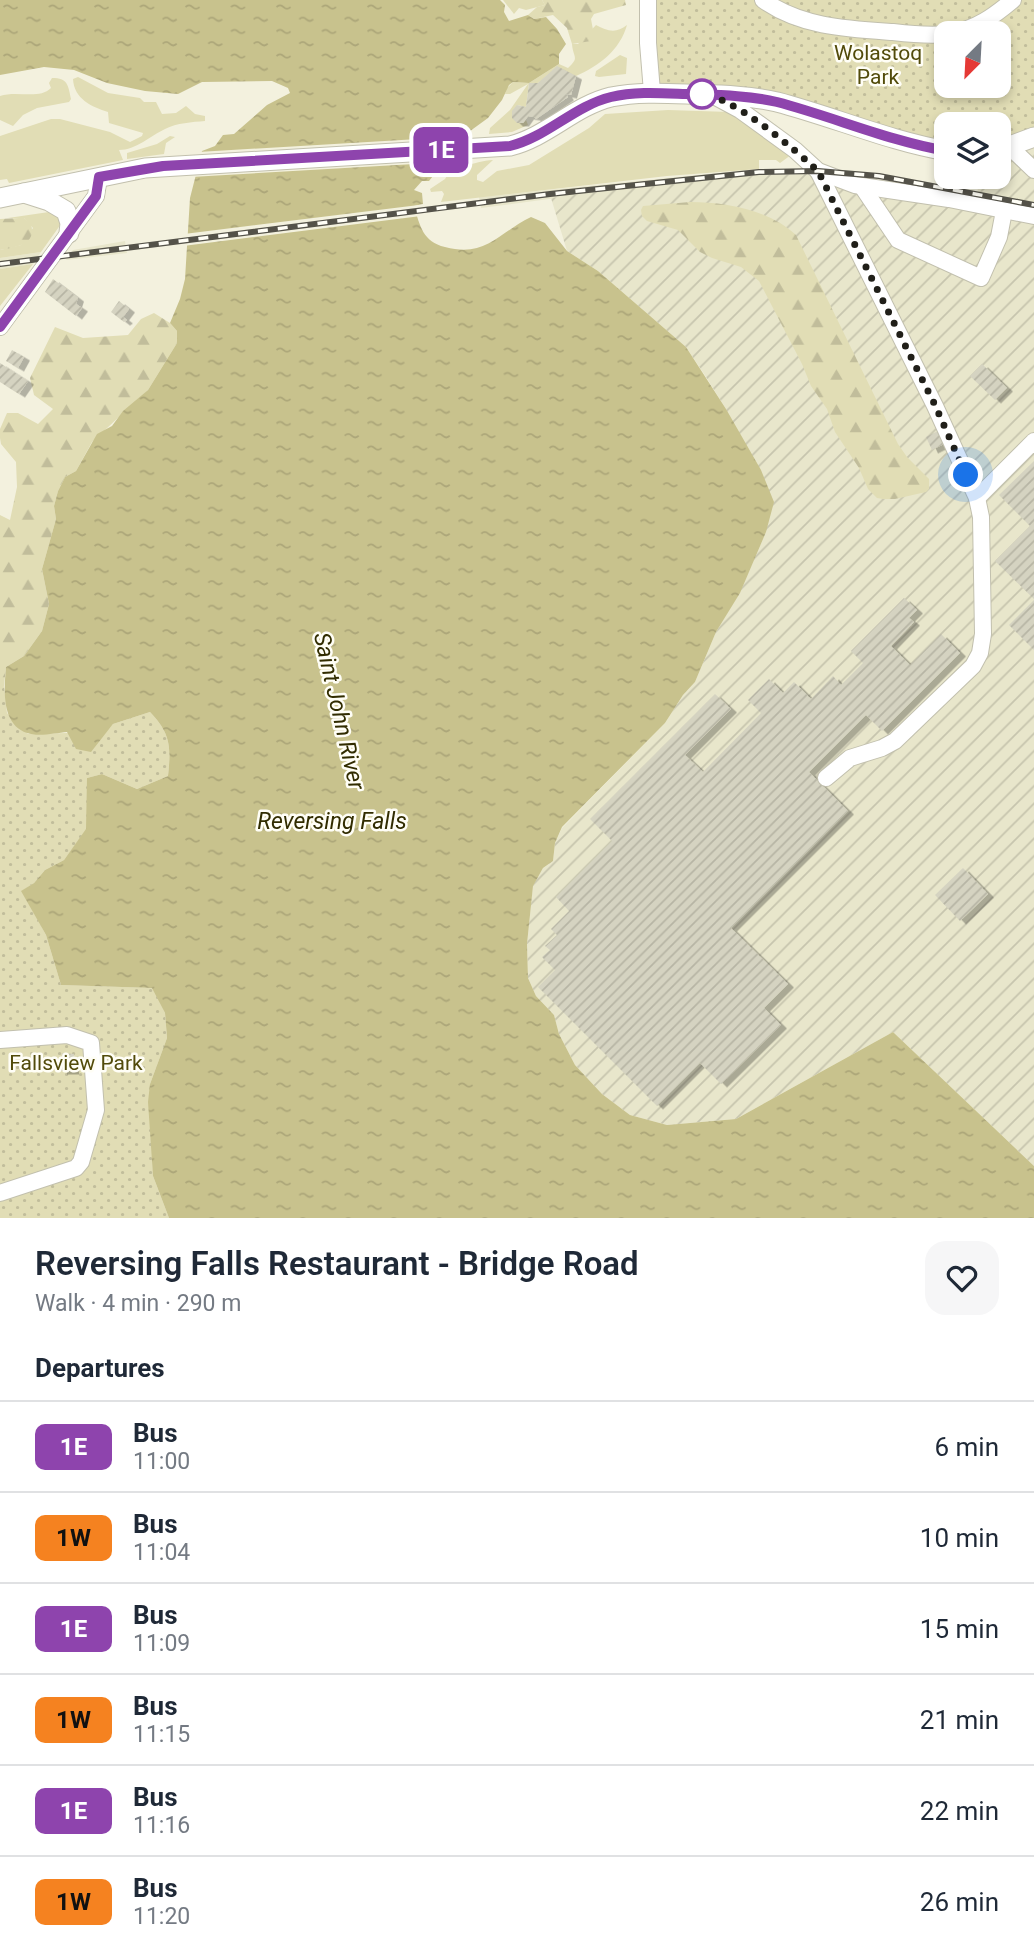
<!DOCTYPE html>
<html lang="en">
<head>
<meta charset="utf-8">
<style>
  :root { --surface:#fff; --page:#f6f6f7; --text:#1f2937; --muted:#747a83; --line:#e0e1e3 }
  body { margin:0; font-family:Roboto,sans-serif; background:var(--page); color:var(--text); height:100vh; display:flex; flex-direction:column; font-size:26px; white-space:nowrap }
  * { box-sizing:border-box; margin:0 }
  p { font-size:23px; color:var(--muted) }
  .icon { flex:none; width:38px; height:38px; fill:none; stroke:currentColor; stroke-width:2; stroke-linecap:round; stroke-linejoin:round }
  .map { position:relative; height:1218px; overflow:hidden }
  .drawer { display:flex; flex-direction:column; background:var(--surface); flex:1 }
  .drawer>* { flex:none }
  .badge { padding:0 14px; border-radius:10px; font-size:24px; line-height:46px }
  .needle { width:46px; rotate:204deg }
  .buttons { position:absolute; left:934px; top:21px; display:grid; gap:14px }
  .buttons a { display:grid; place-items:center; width:77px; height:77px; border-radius:14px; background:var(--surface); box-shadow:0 4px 10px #0003; font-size:35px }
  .you { position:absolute; width:35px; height:35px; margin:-18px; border:5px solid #fff; border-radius:50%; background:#1a73e8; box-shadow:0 0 0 10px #1a73e833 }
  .map>.badge { position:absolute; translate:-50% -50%; box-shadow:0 0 0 4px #fff }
  h2 { padding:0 35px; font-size:26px; line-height:63px }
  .round { display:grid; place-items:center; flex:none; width:74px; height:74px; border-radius:21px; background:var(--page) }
  .head { display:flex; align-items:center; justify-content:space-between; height:119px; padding:0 35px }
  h1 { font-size:33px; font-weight:600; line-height:52px }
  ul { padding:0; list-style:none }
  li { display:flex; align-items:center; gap:21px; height:91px; padding:0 35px; border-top:2px solid var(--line) }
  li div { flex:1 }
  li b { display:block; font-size:26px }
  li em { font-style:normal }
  li .badge { min-width:77px; font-weight:700; text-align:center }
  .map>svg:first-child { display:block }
  .built { fill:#e8e6cb }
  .industrial { fill:url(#industrial-furrows) }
  .grass { fill:#e1ddb5 }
  .forest { fill:url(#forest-firs) }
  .park { fill:url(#park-dots); fill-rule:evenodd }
  .water { fill:url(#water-ripples) }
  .pier { fill:#f3f1de }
  .building { fill:url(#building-hatch); filter:url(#shadow) }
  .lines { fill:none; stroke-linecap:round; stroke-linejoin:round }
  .minor-casing { stroke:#c2c0ae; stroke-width:18 }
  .major-casing { stroke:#c2c0ae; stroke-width:21 }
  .minor { stroke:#fff; stroke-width:16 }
  .major { stroke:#fff; stroke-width:19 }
  .rail-casing { stroke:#545249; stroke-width:6 }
  .rail { stroke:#fffef6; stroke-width:3.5; stroke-dasharray:10; stroke-linecap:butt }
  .line-casing { stroke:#fff; stroke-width:16 }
  .line { stroke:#8e44ad; stroke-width:10 }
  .walk { stroke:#201f19; stroke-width:7; stroke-dasharray:0 12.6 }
  .stop-dot { fill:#fff; stroke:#8e44ad; stroke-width:3.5 }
  .labels { text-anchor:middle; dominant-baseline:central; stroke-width:5; stroke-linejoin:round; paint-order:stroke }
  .park-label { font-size:21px; fill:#524b0a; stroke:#fffef6 }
  .water-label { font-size:23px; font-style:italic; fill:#312c00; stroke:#fffef6 }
</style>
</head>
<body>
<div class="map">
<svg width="1034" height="1218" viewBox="0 0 1034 1218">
  <defs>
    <pattern id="industrial-furrows" width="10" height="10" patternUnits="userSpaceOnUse" patternTransform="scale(1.75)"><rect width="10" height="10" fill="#e8e6cb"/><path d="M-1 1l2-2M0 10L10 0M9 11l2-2" fill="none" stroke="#c7c5ae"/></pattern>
    <pattern id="forest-firs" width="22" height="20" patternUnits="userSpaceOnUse" patternTransform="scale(1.75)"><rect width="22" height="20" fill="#e1ddb5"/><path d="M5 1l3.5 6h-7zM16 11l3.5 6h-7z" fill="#c1bd9b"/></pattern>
    <pattern id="park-dots" width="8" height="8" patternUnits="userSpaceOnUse" patternTransform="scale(1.75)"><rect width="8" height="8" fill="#e1ddb5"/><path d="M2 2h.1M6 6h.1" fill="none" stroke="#c1bd9b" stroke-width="1.8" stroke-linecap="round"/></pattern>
    <pattern id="water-ripples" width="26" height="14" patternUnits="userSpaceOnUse" patternTransform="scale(1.75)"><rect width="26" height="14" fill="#c8c28d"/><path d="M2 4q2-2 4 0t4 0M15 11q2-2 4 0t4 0" fill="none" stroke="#aca679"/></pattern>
    <pattern id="building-hatch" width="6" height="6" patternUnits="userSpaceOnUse" patternTransform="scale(1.75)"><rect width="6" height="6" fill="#d5d3c1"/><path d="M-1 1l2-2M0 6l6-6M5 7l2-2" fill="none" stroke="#b7b5a5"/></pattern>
    <filter id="shadow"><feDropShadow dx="6" dy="3.5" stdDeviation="0" flood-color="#0004"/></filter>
  </defs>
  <rect width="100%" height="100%" fill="#f3f1de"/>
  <g class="built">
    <polygon points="759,169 759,175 669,183 481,208 479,197"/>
    <polygon points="125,241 127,253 66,260 73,250"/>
    <polygon points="41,252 33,264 0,269 0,258"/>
  </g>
  <polygon class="industrial" points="1034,137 1034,1166 893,1032 736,1119 667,1125 630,1115 602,1094 575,1065 559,1034 554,1015 536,996 528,978 527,944 533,885 543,868 553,861 555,843 562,828 665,723 683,695 695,682 716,632 740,592 766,532 726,409 706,377 686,347 598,271 567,251 551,198 669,183 759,175 807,174 901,183 977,197 979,177 999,177 999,150"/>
  <g class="grass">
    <polygon points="503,0 542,0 545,5 526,10 519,8 514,14"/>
    <path d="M 596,25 C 607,31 616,34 627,25 C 620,50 599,66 576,76 L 557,67 L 538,83 L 529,83 L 526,107 L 517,105 L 517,123 L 523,123 L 526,120 L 528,125 L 512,132 L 489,134 L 490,128 L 510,110 L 528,84 L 510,94 L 505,94 L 507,88 L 513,82 L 529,83 L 559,64 L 568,68 C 580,57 573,58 572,44 L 578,44 Z"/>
    <polygon points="620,55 627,58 626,74 599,77 595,76 596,71"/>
    <path d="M 78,77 L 108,93 L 140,98 L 144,102 L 156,102 L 162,114 L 176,113 L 186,106 L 195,114 L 205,116 L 205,121 C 192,122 177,123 165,129 C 150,136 136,150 119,150 L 123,160 L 9,183 L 7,179 L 0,180 L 0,136 L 51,119 L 60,119 L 110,132 L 130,142 L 142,136 L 143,133 L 109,123 L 108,112 C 92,107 74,99 73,79 Z"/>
    <path d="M 52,78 C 68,78 68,85 71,99 L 69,102 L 37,108 L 23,115 L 13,126 L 0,120 L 0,96 C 17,90 39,100 51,88 L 49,83 Z"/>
    <path d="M 668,110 L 730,112 L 791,155 L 780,163 L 776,160 L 759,160 L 759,169 L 667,176 L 441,202 L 444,194 L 442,191 L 431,192 L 430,189 L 445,179 L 455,163 C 468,168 480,160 493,160 L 477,175 L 477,180 L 483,182 L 497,171 L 529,165 L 589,128 L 605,114 Z"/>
    <polygon points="170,136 175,137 166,143 164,154 127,159 127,153 157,144"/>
    <polygon points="49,212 59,214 61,224 41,252 0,258 0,250 21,245 33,228 24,218 8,218"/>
    <polygon points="33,264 0,306 0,269"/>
  </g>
  <g class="forest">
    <polygon points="542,0 625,0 626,5 594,14 591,19 594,35 591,41 572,44 567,28 553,15 534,19 528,15 537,7 545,5"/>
    <path d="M 690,202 C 726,202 769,210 796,235 L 898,444 L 907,457 L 929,479 L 929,489 L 926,492 L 895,499 L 883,499 L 877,498 L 868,489 L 859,468 L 835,432 L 827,409 L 811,386 L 802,364 L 759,281 L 741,267 L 712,258 L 700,252 L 678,230 L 647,221 L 642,216 L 641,210 L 643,206 Z"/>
    <path d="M 19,218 L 24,218 L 31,224 C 37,245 16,247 0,250 L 0,219 Z"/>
    <polygon points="154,313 170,323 177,331 177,343 148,390 92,442 76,471 65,477 58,491 54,506 56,519 42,569 49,604 42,631 24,656 6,667 4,686 0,696 0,515 10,520 17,487 16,462 1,444 0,438 0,429 7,413 18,413 38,424 53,409 34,395 30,378 55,327 83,338 128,335 141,319"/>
  </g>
  <g class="park">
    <path d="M 648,0 L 1034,0 L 1034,137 L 999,150 L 999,124 L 947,124 L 947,151 L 775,102 L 652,92 ZM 947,33 L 999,33 L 999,86 L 947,86 Z"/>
    <path d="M 4,686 L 7,713 L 28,734 L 106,732 L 113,724 L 150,712 C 171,734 171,747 168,776 L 137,789 L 102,774 L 87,778 L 87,829 L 64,860 L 45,870 L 34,883 L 22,891 L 46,935 L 61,985 L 153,988 L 165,1013 L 167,1038 L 150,1084 L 153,1176 L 169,1218 L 0,1218 L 0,691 Z"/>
  </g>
  <path class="water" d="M 0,0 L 500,0 L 505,5 L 504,12 L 509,21 L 528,15 L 534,19 L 546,17 L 557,29 L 566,44 L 559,54 L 559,64 L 529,83 L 513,82 L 509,85 L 502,100 L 488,118 L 466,134 L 429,181 L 422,181 L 414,190 L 422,193 L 423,204 L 414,206 C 420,226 423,242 445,247 C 486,258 498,233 531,217 L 545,223 L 567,251 L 598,271 L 686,347 L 726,409 L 761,470 L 774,502 L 766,532 L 740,593 L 716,632 L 695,682 L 683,695 L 665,723 L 562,827 L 555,843 L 553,861 L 543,868 L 533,886 L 527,944 L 528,978 L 536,996 L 554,1015 L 559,1034 L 575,1065 L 602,1094 L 630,1115 L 667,1125 L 736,1119 L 893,1032 L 1034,1166 L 1034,1218 L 169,1218 L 153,1176 L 148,1102 L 150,1084 L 167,1038 L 165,1013 L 152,988 L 61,985 L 46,935 L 21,891 L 34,883 L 45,870 L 64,860 L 86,829 L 87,778 L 102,774 L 137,789 L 168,776 C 171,747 171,734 150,712 L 113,724 L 91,752 L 76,749 L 67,732 C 56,733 38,737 27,733 C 1,724 4,690 6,667 L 24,656 L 42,631 L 49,604 L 42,569 L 56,519 L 54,506 L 58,491 L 65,477 L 76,471 L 97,434 L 112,426 L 123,411 L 148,390 L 177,343 L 177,331 L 170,323 L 180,299 L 185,279 L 190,198 L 202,151 L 215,146 L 223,135 L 234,134 L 267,105 L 290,93 L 288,88 L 272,81 L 202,82 L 178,94 L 145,91 L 107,83 L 74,70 L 44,67 L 0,75 Z"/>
  <g class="pier">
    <polygon points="469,136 449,162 191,177 198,152"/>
    <polygon points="427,204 425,207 419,208 421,216 183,246 184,234"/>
  </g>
  <g class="building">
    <polygon points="557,66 576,76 571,95 566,94 568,97 536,119 534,117 528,116 523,123 517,123 512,118 512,111 517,105 526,107 529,83 538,83"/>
    <polygon points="53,279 78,298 76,304 82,308 76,316 45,292"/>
    <polygon points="119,301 129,309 123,317 127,320 124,322 111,312"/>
    <polygon points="12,350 24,357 18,368 6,361"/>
    <polygon points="0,363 28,381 19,394 0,382"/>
    <polygon points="982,364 1007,388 995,400 970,376"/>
    <polygon points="938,431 944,444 932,450 926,437"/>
    <polygon points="1034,461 1034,599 995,561 1030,526 999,495"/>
    <polygon points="904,598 917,610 909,618 914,622 891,646 910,665 941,634 960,653 882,731 866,715 809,772 848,811 731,928 788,984 764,1008 781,1025 721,1084 700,1063 657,1106 538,987 555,970 542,957 550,950 545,946 557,935 551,929 569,911 556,897 612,841 590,819 715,694 731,709 685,755 703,772 761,713 748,700 769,679 783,693 794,682 811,699 833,676 841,685 863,663 851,651"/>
    <polygon points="1034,600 1034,650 1009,625"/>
    <polygon points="963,868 988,894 960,921 935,895"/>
    <polygon points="62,1053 74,1054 73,1071 61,1071"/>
  </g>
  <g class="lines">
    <g class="minor-casing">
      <g id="minor">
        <polyline points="648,0 648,43 652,92"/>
        <path d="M 763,0 C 801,27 847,29 893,32 C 910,34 929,36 947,34"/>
        <path d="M 952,33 C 976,29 994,16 1013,0"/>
        <polyline points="712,95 740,110 795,150 818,171 855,185 949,199 1034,216"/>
        <polyline points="1011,148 1034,170"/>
        <polyline points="818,171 935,406 977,498 981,517 983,634 980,653 973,666 895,741 882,748 850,758 826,778"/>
        <polyline points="863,188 898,240 981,278 999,237 1004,211"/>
        <polyline points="0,327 96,196 99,177"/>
        <polyline points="977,498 1034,441"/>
        <polyline points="0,1040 67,1035 91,1043 96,1110 81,1162 76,1168 0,1193"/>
      </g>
    </g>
    <g class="major-casing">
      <g id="major">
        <polyline points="999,150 1034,137"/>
        <polyline points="24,193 49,201 66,211 70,223 69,233"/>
        <path d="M 0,198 L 145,168 L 510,146 C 547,137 574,106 611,97 C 636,92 661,93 686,94 C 716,95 747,95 777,102 C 834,117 889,141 947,151"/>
      </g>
    </g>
    <use href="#minor" class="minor"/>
    <use href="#major" class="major"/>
    <g class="rail-casing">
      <polyline id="rail" points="0,264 550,194 759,172 818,171 879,176 1034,205"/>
    </g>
    <use href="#rail" class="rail"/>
  </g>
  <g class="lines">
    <g class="line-casing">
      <path id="line" d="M 0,327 L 96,196 L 99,177 L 163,166 L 510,146 C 547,137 574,106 611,97 C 635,91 661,93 686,94 C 716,95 747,95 777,102 C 834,117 889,141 947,151"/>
    </g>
    <use href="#line" class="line"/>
    <path class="walk" d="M 702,94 L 700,94 C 732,95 794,149 818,171 L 935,405 L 966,475"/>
  </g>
  <circle class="stop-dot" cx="702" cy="94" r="14"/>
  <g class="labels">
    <g class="park-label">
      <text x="878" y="53">Wolastoq<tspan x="878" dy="24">Park</tspan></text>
      <text x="76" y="1063">Fallsview Park</text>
    </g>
    <g class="water-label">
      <text transform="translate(339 711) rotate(77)">Saint John River</text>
      <text x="332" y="821">Reversing Falls</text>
    </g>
  </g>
</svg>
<div class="buttons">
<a><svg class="needle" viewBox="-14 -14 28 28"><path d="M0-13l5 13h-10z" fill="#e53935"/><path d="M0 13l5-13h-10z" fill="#747a83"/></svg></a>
<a><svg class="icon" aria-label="layers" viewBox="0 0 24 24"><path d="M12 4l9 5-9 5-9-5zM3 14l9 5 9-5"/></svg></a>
</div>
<div class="you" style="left:966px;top:475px"></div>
<b class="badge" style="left:441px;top:150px;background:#8e44ad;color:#fff">1E</b>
</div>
<section class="drawer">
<div class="head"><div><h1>Reversing Falls Restaurant - Bridge Road</h1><p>Walk · 4 min · 290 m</p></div><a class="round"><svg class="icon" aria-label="heart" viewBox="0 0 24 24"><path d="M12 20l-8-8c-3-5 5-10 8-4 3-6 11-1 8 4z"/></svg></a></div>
<h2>Departures</h2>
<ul>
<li><span class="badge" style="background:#8e44ad;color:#fff">1E</span><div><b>Bus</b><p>11:00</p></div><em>6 min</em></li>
<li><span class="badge" style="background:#f58220;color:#111">1W</span><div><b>Bus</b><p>11:04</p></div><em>10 min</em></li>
<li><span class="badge" style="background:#8e44ad;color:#fff">1E</span><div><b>Bus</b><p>11:09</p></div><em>15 min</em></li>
<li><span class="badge" style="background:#f58220;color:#111">1W</span><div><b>Bus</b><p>11:15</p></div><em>21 min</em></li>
<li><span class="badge" style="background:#8e44ad;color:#fff">1E</span><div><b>Bus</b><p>11:16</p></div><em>22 min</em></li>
<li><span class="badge" style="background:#f58220;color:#111">1W</span><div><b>Bus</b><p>11:20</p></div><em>26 min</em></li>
</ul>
</section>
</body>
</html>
